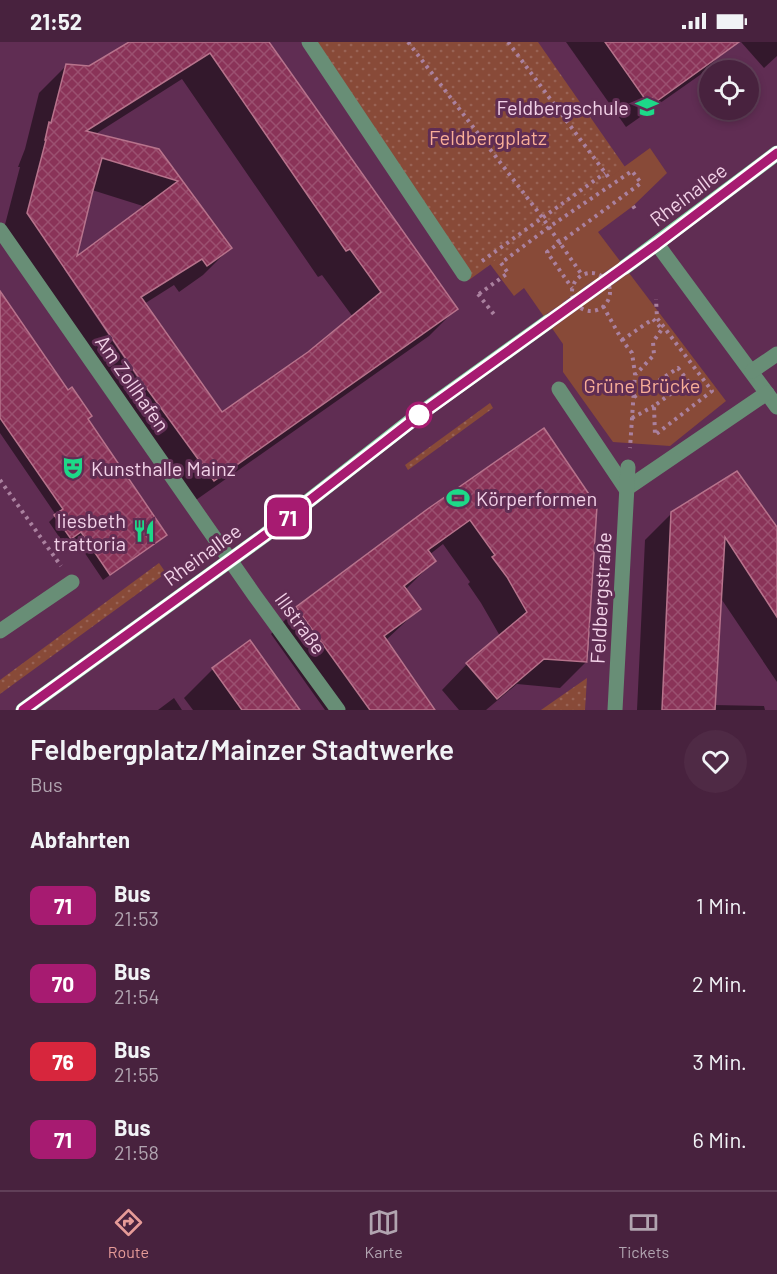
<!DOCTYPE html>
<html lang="de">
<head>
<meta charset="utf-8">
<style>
  :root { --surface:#48223e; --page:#4f2a45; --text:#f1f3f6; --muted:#b1a4b0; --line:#603f58; --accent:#e69b98 }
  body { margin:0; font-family:Barlow,sans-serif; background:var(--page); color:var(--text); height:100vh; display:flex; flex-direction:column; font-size:22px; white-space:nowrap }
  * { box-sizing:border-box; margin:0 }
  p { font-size:20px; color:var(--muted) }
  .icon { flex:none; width:33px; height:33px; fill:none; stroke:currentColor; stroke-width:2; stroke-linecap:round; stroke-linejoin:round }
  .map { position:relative; height:668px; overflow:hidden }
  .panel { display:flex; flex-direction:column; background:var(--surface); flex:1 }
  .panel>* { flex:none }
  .badge { padding:0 12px; border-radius:9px; font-size:21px; line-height:39px }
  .buttons { position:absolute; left:699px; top:18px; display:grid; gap:12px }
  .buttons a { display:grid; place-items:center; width:60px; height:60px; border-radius:50%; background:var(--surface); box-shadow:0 3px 9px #0003,0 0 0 2px var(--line); font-size:30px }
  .map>.badge { position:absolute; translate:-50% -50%; box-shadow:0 0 0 3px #fff }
  h2 { padding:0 30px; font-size:22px; line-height:54px }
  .round { display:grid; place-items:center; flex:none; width:63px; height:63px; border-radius:32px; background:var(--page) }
  .headline { display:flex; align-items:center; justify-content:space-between; height:102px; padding:0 30px }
  h1 { font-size:28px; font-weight:600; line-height:45px }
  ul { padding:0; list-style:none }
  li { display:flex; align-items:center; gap:18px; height:78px; padding:0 30px }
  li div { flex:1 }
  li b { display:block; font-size:22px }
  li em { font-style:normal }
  li .badge { min-width:66px; font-weight:700; text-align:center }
  .status { display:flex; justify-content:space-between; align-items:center; height:42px; padding:0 30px; background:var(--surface); direction:ltr }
  .status svg { height:16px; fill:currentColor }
  .menu { display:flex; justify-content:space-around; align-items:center; height:84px; border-top:2px solid var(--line); background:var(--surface); font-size:16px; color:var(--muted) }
  .menu a { display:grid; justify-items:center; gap:3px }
  .menu .selected { color:var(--accent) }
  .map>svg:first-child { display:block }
  .grass { fill:url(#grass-dots) }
  .garden { fill:#884a38 }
  .shadow { fill:#0007; fill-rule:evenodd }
  .building { fill:url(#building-cross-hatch); stroke:#b7738c; stroke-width:1.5; fill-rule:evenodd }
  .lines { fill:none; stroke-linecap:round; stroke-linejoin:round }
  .major-tunnel { stroke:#764669; stroke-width:15; stroke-dasharray:15 8; stroke-linecap:butt }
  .path { stroke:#aa819f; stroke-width:4; stroke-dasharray:3 4.5; stroke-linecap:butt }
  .minor { stroke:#688e76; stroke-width:15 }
  .major { stroke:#86d8a8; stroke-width:15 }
  .path-bridge { stroke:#aa819f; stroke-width:4; stroke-dasharray:3 4.5; stroke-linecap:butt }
  .line-casing { stroke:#fff; stroke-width:14 }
  .line { stroke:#a71b71; stroke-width:9 }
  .stop-dot { fill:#fff; stroke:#a71b71; stroke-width:3 }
  .labels { text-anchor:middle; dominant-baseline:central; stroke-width:6; stroke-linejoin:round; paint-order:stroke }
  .poi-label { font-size:20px; fill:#f2d2e8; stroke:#602d53; text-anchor:end }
  .park-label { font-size:20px; fill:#f8ae98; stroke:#602d53 }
  .street-label { font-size:20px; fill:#f2d2e8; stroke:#602d53 }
</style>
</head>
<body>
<div class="status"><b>21:52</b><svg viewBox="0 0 49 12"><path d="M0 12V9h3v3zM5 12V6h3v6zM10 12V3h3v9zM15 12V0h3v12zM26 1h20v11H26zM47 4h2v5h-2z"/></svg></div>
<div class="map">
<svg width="777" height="668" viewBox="0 0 777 668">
  <defs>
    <pattern id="grass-dots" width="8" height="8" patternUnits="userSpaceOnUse" patternTransform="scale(1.5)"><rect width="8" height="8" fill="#884a38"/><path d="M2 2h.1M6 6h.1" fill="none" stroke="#996355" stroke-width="1.8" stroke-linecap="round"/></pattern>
    <pattern id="building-cross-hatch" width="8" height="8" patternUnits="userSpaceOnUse" patternTransform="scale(1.5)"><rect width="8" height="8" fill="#8a3358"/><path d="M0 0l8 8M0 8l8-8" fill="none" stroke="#9b5070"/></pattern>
  </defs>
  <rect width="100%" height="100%" fill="#602d53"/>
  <g class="grass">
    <polygon points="310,0 538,0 625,125 469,238"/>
    <polygon points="490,361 493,366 408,428 405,423"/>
    <polygon points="159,521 166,531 0,652 0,638"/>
    <polygon points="587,636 585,668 541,668"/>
  </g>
  <polygon class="garden" points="650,106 667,131 633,164 598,190 726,359 670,404 613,400 563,330 563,302 524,246 514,254 490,222"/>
  <g class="shadow">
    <path d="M 129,0 L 267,0 L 456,267 L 429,294 L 186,465 L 111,360 L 1,198 L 20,125 L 18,125 L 25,107 L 39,51 L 66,24 L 90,26 ZM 182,37 L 318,235 L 322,233 L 353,275 L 309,311 L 222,372 L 144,262 L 174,243 L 179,250 L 203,233 L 230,206 L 158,108 L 94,93 ZM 92,148 L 146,165 L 75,217 ZM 64,227 L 68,227 L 143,338 L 140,340 Z"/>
    <polygon points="566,0 716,0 723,10 700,33 626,85"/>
    <polygon points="741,0 777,0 777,14 764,26"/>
    <polygon points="0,252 165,493 103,538 74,495 64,502 49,480 56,473 0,391"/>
    <polygon points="543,388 586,620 560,646 517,642 486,668 459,668 442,648 467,622 500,594 481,561 468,542 470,540 443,502 429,513 434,519 405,548 419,567 386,598 434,668 325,668 271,592 297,566 430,467"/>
    <polygon points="672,471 777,489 777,640 720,555 714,663 764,664 765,668 637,668 645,498"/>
    <polygon points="250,601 299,668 193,668 184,656 213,627"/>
    <polygon points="174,656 182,668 158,668"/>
  </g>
  <g class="building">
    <path d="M 129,0 L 269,0 L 458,267 L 214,439 L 137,333 L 27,171 L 46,98 L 45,98 L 49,80 L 51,81 L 66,22 L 89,24 ZM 210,11 L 346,209 L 350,207 L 381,250 L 308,310 L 222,370 L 141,255 L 202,217 L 207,224 L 232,206 L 159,107 L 86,89 ZM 102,116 L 178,139 L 77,214 L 92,152 Z"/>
    <polygon points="605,0 739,0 650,64"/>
    <polygon points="0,249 68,348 72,345 92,374 88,377 167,493 110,533 81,490 71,497 54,473 63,467 0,376"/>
    <polygon points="544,386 597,464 587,620 544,617 497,657 466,621 527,570 507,535 492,515 495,513 470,478 428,508 436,519 404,544 421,567 384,594 435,668 370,668 296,565 429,466"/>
    <polygon points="737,429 777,485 777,575 725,495 715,668 662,668 671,470"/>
    <polygon points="250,598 300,668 242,668 212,626"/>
  </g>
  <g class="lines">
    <polyline class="major-tunnel" points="548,280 625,225"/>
    <g class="path">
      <polyline points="408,0 542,175 582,233"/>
      <polyline points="508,0 609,136"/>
      <polyline points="633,164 637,170"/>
      <polyline points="482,219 605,131"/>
      <polyline points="478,252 496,275"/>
      <polyline points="479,252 508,231 501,221 549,185 632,129 641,141 547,210 572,246"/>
      <polyline points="603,264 622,298 632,311 635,332 630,406"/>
      <polyline points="622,298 653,277 662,287 653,300 654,313 636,332"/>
      <polyline points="634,355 678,326 688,339 654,364 655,393 712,349 657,276 656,257"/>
      <polyline points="632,376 654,364"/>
      <polyline points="0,438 61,524"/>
    </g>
    <g class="minor">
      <polyline points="309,0 464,232"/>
      <polyline points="0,188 255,554 338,668"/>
      <polyline points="657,202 777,365"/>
      <polyline points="752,329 777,312"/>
      <polyline points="559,347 626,447 767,351"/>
      <polyline points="0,589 72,540"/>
      <polyline points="615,668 628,425"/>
    </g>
    <g class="major">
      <polyline points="625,225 777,111"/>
      <polyline points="23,668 265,493 421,371 548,280"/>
    </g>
    <circle class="path-bridge" cx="591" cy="250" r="19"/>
  </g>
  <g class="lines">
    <g class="line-casing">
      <polyline id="line" points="23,668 265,493 422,371 657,202 777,111"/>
    </g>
    <use href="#line" class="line"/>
  </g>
  <defs>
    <g id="school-bare" transform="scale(1.8)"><path d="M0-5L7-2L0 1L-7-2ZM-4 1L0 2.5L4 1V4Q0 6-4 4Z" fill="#1dd988" stroke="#602d53" stroke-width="2.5" paint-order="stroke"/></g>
    <g id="theatre-bare" transform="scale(1.8)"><path d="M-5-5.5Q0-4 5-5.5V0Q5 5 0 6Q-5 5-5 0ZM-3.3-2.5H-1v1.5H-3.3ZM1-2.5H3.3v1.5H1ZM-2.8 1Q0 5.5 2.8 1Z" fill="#1dd988" stroke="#602d53" stroke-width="2.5" paint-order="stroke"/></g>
    <g id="stadium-bare" transform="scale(1.8)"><path d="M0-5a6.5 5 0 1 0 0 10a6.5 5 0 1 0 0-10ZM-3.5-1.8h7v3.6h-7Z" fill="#1dd988" stroke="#602d53" stroke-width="2.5" paint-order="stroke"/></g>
    <g id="restaurant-bare" transform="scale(1.8)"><path d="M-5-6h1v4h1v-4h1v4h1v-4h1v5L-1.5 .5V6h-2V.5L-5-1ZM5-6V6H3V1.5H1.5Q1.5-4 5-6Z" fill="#1dd988" stroke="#602d53" stroke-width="2.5" paint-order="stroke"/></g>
  </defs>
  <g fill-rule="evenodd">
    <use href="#school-bare" x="647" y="65"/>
    <use href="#theatre-bare" x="73" y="426"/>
    <use href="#stadium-bare" x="458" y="456"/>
    <use href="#restaurant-bare" x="144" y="489"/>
  </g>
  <circle class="stop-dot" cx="419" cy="373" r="12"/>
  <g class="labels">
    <g class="poi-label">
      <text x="629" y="65">Feldbergschule</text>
      <text x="91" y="426" text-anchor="start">Kunsthalle Mainz</text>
      <text x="476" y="456" text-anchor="start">Körperformen</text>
      <text x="126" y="478">liesbeth<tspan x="126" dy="23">trattoria</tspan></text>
    </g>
    <g class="park-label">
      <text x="488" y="95">Feldbergplatz</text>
      <text x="642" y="343">Grüne Brücke</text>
    </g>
    <g class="street-label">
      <text transform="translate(688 152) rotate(-37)">Rheinallee</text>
      <text transform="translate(133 341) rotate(55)">Am Zollhafen</text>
      <text transform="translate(202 512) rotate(-36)">Rheinallee</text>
      <text transform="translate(600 556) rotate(-87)">Feldbergstraße</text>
      <text transform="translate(301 581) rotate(54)">Illstraße</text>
    </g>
  </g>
</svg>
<div class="buttons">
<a><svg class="icon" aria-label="locate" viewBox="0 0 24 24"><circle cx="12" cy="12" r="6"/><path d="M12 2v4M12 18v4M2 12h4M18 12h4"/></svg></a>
</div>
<b class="badge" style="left:288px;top:475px;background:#a71b71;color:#fff">71</b>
</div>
<section class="panel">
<div class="headline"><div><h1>Feldbergplatz/Mainzer Stadtwerke</h1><p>Bus</p></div><a class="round"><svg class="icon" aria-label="heart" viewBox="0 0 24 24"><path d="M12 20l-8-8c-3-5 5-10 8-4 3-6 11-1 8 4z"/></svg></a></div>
<h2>Abfahrten</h2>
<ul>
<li><span class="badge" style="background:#a71b71;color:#fff">71</span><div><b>Bus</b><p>21:53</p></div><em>1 Min.</em></li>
<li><span class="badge" style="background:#a71b71;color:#fff">70</span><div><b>Bus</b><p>21:54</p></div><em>2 Min.</em></li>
<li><span class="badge" style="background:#d7263d;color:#fff">76</span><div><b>Bus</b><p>21:55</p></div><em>3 Min.</em></li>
<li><span class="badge" style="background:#a71b71;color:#fff">71</span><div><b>Bus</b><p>21:58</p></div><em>6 Min.</em></li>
</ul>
</section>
<nav class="menu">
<a class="selected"><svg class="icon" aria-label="directions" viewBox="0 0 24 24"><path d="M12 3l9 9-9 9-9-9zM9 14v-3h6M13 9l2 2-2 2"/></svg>Route</a>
<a><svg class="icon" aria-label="map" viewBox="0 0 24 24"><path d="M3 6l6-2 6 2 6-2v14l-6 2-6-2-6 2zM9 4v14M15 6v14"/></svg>Karte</a>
<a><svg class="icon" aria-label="tickets" viewBox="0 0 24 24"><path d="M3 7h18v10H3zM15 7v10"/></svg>Tickets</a>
</nav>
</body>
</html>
